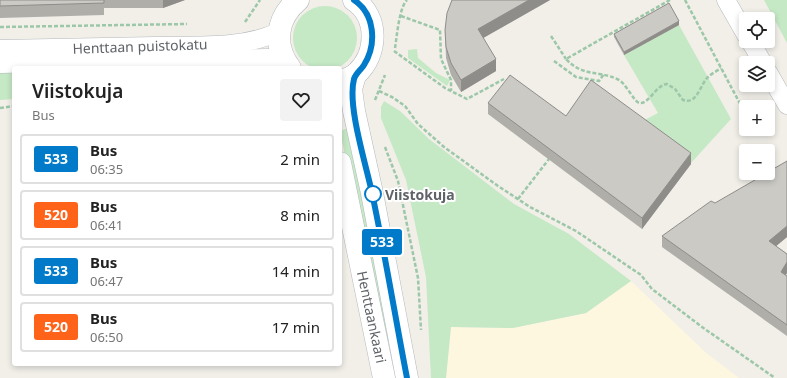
<!DOCTYPE html>
<html lang="en">
<head>
<meta charset="utf-8">
<style>
  :root { --surface:#fff; --page:#f2f2f2; --text:#222; --muted:#767676; --line:#e0e0e0 }
  body { margin:0; font-family:"Noto Sans",sans-serif; background:var(--page); color:var(--text); height:100vh; display:flex; flex-direction:column; font-size:15px; white-space:nowrap }
  * { box-sizing:border-box; margin:0 }
  p { font-size:13px; color:var(--muted) }
  .icon { flex:none; width:22px; height:22px; fill:none; stroke:currentColor; stroke-width:2; stroke-linecap:round; stroke-linejoin:round }
  .map { position:relative; flex:1; overflow:hidden }
  .side { position:absolute; left:12px; top:66px; width:330px; height:300px; display:flex; flex-direction:column; background:var(--surface); border-radius:4px; box-shadow:0 2px 6px #0003 }
  .side>* { flex:none }
  .badge { padding:0 8px; border-radius:3px; font-size:14px; line-height:26px }
  .buttons { position:absolute; left:739px; top:12px; display:grid; gap:8px }
  .buttons a { display:grid; place-items:center; width:36px; height:36px; border-radius:4px; background:var(--surface); box-shadow:0 2px 6px #0003; font-size:20px }
  .map>.badge { position:absolute; translate:-50% -50%; box-shadow:0 0 0 2px #fff }
  .round { display:grid; place-items:center; flex:none; width:42px; height:42px; border-radius:4px; background:var(--page) }
  .overview { display:flex; align-items:center; justify-content:space-between; height:68px; padding:0 20px }
  h1 { font-size:19px; font-weight:600; line-height:30px }
  ul { padding:0; list-style:none }
  li { display:flex; align-items:center; gap:12px; height:50px; margin:0 8px 6px; padding:0 12px; border:2px solid var(--line); border-radius:4px }
  li div { flex:1 }
  li b { display:block; font-size:15px }
  li em { font-style:normal }
  li .badge { min-width:44px; font-weight:700; text-align:center }
  .map>svg:first-child { display:block }
  .commercial { fill:#fef7e0 }
  .green { fill:#c5e8c5 }
  .lines { fill:none; stroke-linecap:round; stroke-linejoin:round }
  .minor-casing { stroke:#b5b8bc; stroke-width:19 }
  .secondary-casing { stroke:#b6babf; stroke-width:23 }
  .path { stroke:#9cc7a9; stroke-width:2.5; stroke-dasharray:4 2; stroke-linecap:butt }
  .minor { stroke:#fff; stroke-width:18 }
  .secondary { stroke:#fff; stroke-width:22 }
  .wall { fill:#afaea9 }
  .shaded-wall { fill:#8f8d8a }
  .building { fill:#cccac5; stroke:#8f8d8a }
  .line-casing { stroke:#fff; stroke-width:9 }
  .line { stroke:#007ac9; stroke-width:6 }
  .stop-dot { fill:#fff; stroke:#007ac9; stroke-width:2 }
  .labels { text-anchor:middle; dominant-baseline:central; stroke-width:4; stroke-linejoin:round; paint-order:stroke }
  .street-label { font-size:14px; fill:#5f6368; stroke:#fff }
  .stop-label { font-size:14px; font-weight:bold; fill:#5f6368; stroke:#fff; text-anchor:start }
</style>
</head>
<body>
<div class="map">
<svg width="787" height="378" viewBox="0 0 787 378">
  <rect width="100%" height="100%" fill="#f1efe8"/>
  <polygon class="commercial" points="631,281 705,352 739,378 446,378 451,327 513,328 586,313"/>
  <g class="green">
    <polygon points="764,0 787,0 787,43"/>
    <circle cx="325" cy="38" r="32"/>
    <polygon points="679,25 731,119 691,163 637,124 658,113 624,55"/>
    <polygon points="417,49 418,58 436,73 450,80 447,86 408,58 408,50"/>
    <polygon points="0,73 14,73 14,99 0,100"/>
    <polygon points="384,101 400,111 429,139 514,204 569,234 631,281 586,313 513,328 451,327 446,378 431,378 426,277 406,180 381,118 381,107"/>
    <polygon points="348,128 393,341 384,343 340,131"/>
  </g>
  <g class="lines">
    <g class="minor-casing">
      <g id="minor">
        <polyline points="726,0 746,35"/>
        <polyline points="750,41 763,63"/>
        <path d="M 0,49 C 52,48 104,47 155,46 C 195,45 242,49 278,32"/>
        <polyline points="0,64 268,58 284,60"/>
        <polyline points="768,72 787,105"/>
      </g>
    </g>
    <g class="secondary-casing">
      <g id="secondary">
        <path d="M 290,68 C 273,46 276,18 298,0"/>
        <polyline points="355,75 351,89 354,111 372,193 407,378"/>
        <path d="M 342,81 C 347,79 352,77 356,74 C 378,54 379,17 354,0"/>
        <polyline points="340,163 384,378"/>
      </g>
    </g>
    <g class="path">
      <path d="M 670,0 L 566,59 C 583,77 597,70 617,79 C 626,82 634,103 640,103 C 649,104 656,85 667,84 L 675,89 L 683,100 C 697,105 700,85 708,77 C 711,74 717,71 721,68"/>
      <polyline points="685,0 746,115"/>
      <polyline points="401,16 440,30 441,59 451,80 451,91"/>
      <polyline points="245,22 260,0"/>
      <polyline points="0,27 187,24"/>
      <polyline points="551,36 566,59"/>
      <path d="M 395,48 C 397,36 399,8 407,0"/>
      <polyline points="394,51 445,88 467,99 504,79"/>
      <polyline points="554,61 576,77 599,81 604,74"/>
      <polyline points="379,91 392,97 405,106 418,124 444,147 498,186 530,207 576,231 641,275 652,289 702,327 775,378"/>
      <polyline points="375,100 385,75"/>
      <polyline points="0,108 14,106"/>
      <polyline points="385,147 398,181 418,278 421,330"/>
      <polyline points="518,199 549,159"/>
    </g>
    <use href="#minor" class="minor"/>
    <use href="#secondary" class="secondary"/>
  </g>
  <g class="wall">
    <polygon points="0,0 185,0 163,8 104,8 104,15 0,18"/>
    <polygon points="452,0 550,0 483,38 496,71 461,92 451,75 446,58 445,30"/>
    <polygon points="679,25 624,55 614,37 614,34"/>
    <polygon points="488,103 566,116 691,164 642,229 488,114"/>
    <polygon points="787,161 787,237 776,246 787,254 787,273 786,275 787,276 787,336 662,247 662,236"/>
  </g>
  <g class="shaded-wall">
    <polygon points="163,0 185,0 163,8"/>
    <polygon points="529,0 550,0 478,41 478,29"/>
    <polygon points="679,21 679,25 624,55 624,52"/>
    <polygon points="496,59 496,71 461,92 461,80"/>
    <polygon points="691,153 691,164 642,229 642,218"/>
    <polygon points="787,226 787,237 769,252 769,241"/>
    <polygon points="787,262 787,273 781,282 781,272"/>
  </g>
  <g class="building">
    <polygon points="0,0 104,0 104,3 0,6"/>
    <polygon points="452,0 529,0 478,29 496,59 461,80 451,63 446,47 445,30 447,13"/>
    <polygon points="669,3 679,21 624,52 614,34"/>
    <polygon points="510,75 566,116 591,80 691,153 642,218 488,103"/>
    <polygon points="787,161 787,226 769,241 787,254 787,262 781,272 787,276 787,325 662,236 711,201 715,203 767,173 768,173 768,172"/>
  </g>
  <g class="lines">
    <g class="line-casing">
      <path id="line" d="M 354,0 C 375,14 377,44 364,65 C 361,70 356,73 354,79 C 347,106 366,164 372,193 C 385,254 395,316 407,378"/>
    </g>
    <use href="#line" class="line"/>
  </g>
  <circle class="stop-dot" cx="373" cy="194" r="8"/>
  <g class="labels">
    <g class="street-label">
      <text transform="translate(140 46) rotate(-2)">Henttaan puistokatu</text>
      <text transform="translate(372 317) rotate(78)">Henttaankaari</text>
    </g>
    <g class="stop-label">
      <text x="385" y="194">Viistokuja</text>
    </g>
  </g>
</svg>
<div class="buttons">
<a><svg class="icon" aria-label="locate" viewBox="0 0 24 24"><circle cx="12" cy="12" r="6"/><path d="M12 2v4M12 18v4M2 12h4M18 12h4"/></svg></a>
<a><svg class="icon" aria-label="layers" viewBox="0 0 24 24"><path d="M12 4l9 5-9 5-9-5zM3 14l9 5 9-5"/></svg></a>
<a>+</a>
<a>−</a>
</div>
<b class="badge" style="left:382px;top:242px;background:#007ac9;color:#fff">533</b>
<section class="side">
<div class="overview"><div><h1>Viistokuja</h1><p>Bus</p></div><a class="round"><svg class="icon" aria-label="heart" viewBox="0 0 24 24"><path d="M12 20l-8-8c-3-5 5-10 8-4 3-6 11-1 8 4z"/></svg></a></div>
<ul>
<li><span class="badge" style="background:#007ac9;color:#fff">533</span><div><b>Bus</b><p>06:35</p></div><em>2 min</em></li>
<li><span class="badge" style="background:#ff6319;color:#fff">520</span><div><b>Bus</b><p>06:41</p></div><em>8 min</em></li>
<li><span class="badge" style="background:#007ac9;color:#fff">533</span><div><b>Bus</b><p>06:47</p></div><em>14 min</em></li>
<li><span class="badge" style="background:#ff6319;color:#fff">520</span><div><b>Bus</b><p>06:50</p></div><em>17 min</em></li>
</ul>
</section>
</div>
</body>
</html>
